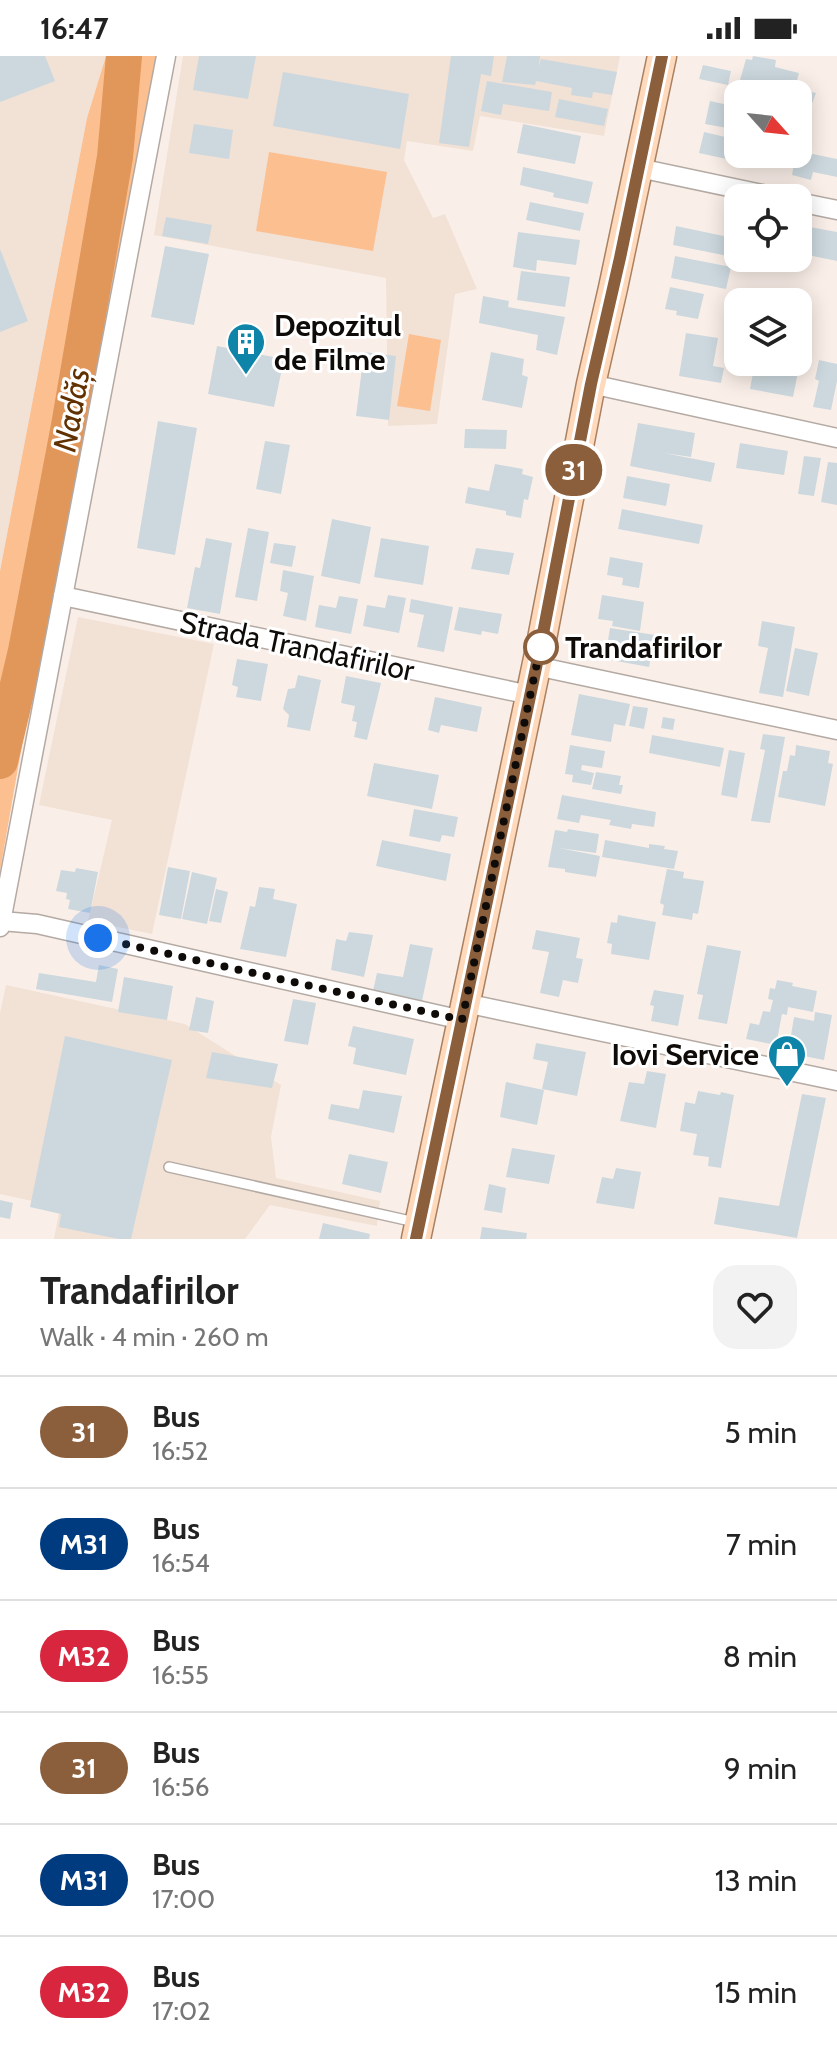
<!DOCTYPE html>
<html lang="en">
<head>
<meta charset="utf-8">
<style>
  :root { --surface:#fff; --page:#f2f2f2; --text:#222; --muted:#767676; --line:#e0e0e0 }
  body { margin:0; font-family:Cabin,sans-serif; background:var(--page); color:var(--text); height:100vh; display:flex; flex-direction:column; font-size:30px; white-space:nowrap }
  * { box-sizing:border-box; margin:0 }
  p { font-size:26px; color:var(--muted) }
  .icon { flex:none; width:44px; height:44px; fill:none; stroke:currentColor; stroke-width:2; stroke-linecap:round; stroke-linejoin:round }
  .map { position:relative; height:1183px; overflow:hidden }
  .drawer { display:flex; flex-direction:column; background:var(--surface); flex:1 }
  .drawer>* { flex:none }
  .badge { padding:0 16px; border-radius:26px; font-size:28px; line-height:52px }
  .needle { width:52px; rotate:117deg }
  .fabs { position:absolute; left:724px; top:24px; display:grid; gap:16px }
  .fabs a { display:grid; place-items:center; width:88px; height:88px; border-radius:16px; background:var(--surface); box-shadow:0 4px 20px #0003; font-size:40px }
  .you { position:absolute; width:40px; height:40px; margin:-20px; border:6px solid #fff; border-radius:50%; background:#1a73e8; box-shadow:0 0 0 12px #1a73e833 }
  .map>.badge { position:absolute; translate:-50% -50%; box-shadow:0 0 0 4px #fff }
  .round { display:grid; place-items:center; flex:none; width:84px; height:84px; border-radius:24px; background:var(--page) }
  .overview { display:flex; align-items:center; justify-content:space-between; height:136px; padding:0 40px }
  h1 { font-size:38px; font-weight:800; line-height:60px }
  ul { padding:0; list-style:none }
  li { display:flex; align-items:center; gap:24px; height:112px; padding:0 40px; border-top:2px solid var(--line) }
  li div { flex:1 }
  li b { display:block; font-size:30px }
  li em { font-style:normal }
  li .badge { min-width:88px; font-weight:700; text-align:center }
  .status { display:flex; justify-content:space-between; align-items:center; height:56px; padding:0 40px; background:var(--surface); direction:ltr }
  .status svg { height:22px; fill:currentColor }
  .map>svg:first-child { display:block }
  .built { fill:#f2e1d5 }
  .green { fill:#fcbf90 }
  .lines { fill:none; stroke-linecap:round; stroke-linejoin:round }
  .river { stroke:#e1965a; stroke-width:36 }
  .building { fill:#ccd8de }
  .lane-casing { stroke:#b4aaa3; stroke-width:12 }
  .street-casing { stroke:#b4aaa3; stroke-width:21 }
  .primary-casing { stroke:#aa8060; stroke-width:31 }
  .lane { stroke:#fff; stroke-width:9 }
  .street { stroke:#fff; stroke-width:18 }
  .primary { stroke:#fed9bc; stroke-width:28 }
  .line-casing { stroke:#fff; stroke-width:18 }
  .line { stroke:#8b5e3c; stroke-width:12 }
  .walk { stroke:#0e0b08; stroke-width:8; stroke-dasharray:0 14.4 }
  .stop-dot { fill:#fff; stroke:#8b5e3c; stroke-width:4 }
  .labels { text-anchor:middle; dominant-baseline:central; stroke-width:6; stroke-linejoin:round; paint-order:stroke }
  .poi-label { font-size:30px; font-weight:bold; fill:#0e0b08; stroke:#fff; text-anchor:start }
  .street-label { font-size:30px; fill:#0e0b08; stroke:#fff }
  .stop-label { font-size:30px; font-weight:bold; fill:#0e0b08; stroke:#fff; text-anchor:start }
  .water-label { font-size:32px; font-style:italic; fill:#613100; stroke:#fff }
</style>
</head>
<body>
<div class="status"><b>16:47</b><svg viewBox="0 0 49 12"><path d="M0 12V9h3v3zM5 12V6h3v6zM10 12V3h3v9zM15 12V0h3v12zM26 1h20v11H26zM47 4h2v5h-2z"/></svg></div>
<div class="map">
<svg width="837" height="1183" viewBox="0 0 837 1183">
  <rect width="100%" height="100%" fill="#faefe8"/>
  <g class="built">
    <polygon points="0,0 106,0 87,62 0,515"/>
    <polygon points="183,0 620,0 604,80 480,60 473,95 407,85 404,104 433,162 445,158 477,233 455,238 437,368 388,370 386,222 154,179"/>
    <polygon points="78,561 214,588 152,878 88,865 112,764 39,749"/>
    <polygon points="6,929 185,968 281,1029 271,1081 276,1122 380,1145 377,1170 270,1149 245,1183 54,1183 60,1151 0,1138 0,957"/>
  </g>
  <g class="green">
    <polygon points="106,0 159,0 58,524 33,626 0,815 0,515 87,62"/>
    <polygon points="269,96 387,116 373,195 256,175"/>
    <polygon points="409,278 441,284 430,355 397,350"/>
  </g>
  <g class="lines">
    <polyline class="river" points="0,705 26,595 69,370 115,101 124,0"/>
  </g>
  <g class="building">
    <polygon points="0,0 45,0 55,25 0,46"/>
    <polygon points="199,0 256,0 248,43 193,34"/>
    <polygon points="451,0 494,0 491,20 481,18 469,91 439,87"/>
    <polygon points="507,0 540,0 539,11 541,3 617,16 612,39 593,36 592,42 571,39 572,32 536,25 535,29 502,26"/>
    <polygon points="753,0 776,4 775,11 799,17 795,32 816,37 811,50 798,47 798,38 765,38 738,31 746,3 752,4"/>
    <polygon points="703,9 731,15 728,29 699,23"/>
    <polygon points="283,16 409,38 400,93 273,70"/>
    <polygon points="487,25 552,36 549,55 503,48 501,59 481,55"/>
    <polygon points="559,43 608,53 604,70 555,61"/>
    <polygon points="710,45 738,51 738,74 705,68"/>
    <polygon points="194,68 233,74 229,103 189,97"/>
    <polygon points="523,68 581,80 575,108 517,97"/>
    <polygon points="704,76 738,84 738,98 747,98 745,107 699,97"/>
    <polygon points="798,95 837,103 837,121 813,116 811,124 792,119 794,107 787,105 789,98 798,98"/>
    <polygon points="523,111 593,126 588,148 553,141 554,137 520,129"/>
    <polygon points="530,146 584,157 580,175 526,164"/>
    <polygon points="166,161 212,169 208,188 162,180"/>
    <polygon points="799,169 837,176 837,205 798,197"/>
    <polygon points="676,170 738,183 738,202 673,189"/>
    <polygon points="518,176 580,184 576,209 537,204 536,215 513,211"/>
    <polygon points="165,190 209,198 194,269 151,261"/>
    <polygon points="0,193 28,265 0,276"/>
    <polygon points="675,200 731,211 726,233 671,222"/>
    <polygon points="521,215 570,221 565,251 517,244"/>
    <polygon points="670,231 704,238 698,263 676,259 677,255 665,253"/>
    <polygon points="483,240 509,245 508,251 565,261 557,299 536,294 538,279 479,267"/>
    <polygon points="686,277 718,282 713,310 724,312 721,327 679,320"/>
    <polygon points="217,290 284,303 274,351 208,338"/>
    <polygon points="364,296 396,300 389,364 356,360"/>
    <polygon points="491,296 524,303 522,319 528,321 522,352 482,344"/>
    <polygon points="798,300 801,301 793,341 750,333 755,306 798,306"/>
    <polygon points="819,304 837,308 837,325 831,354 813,351 819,325 815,323"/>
    <polygon points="158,365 197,372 175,499 137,492"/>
    <polygon points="638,367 695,377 691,401 664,397 715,407 711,426 630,410"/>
    <polygon points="465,373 507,374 506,393 464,392"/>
    <polygon points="265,385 290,389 281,438 256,433"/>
    <polygon points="740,387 788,395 784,419 736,412"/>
    <polygon points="804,400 821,402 814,440 798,438"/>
    <polygon points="828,406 837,407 837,449 821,446"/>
    <polygon points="495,408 523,413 522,418 533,421 528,444 524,443 521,462 506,459 506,455 465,447 468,431 489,435"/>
    <polygon points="627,420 670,428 666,450 623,442"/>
    <polygon points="622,453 703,469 699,488 618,473"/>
    <polygon points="332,463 371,471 360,528 321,520"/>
    <polygon points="248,472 269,476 257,545 235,541"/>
    <polygon points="206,482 232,487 220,558 187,552 195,511 200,512"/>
    <polygon points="381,482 429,490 423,529 374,521"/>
    <polygon points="274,487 296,490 292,511 270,507"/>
    <polygon points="476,492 514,497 509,519 471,513"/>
    <polygon points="610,501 643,507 639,532 622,529 623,522 607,519"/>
    <polygon points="283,514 314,520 306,565 283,560 288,537 280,535"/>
    <polygon points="388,539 406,542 399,577 363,570 367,549 385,552"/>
    <polygon points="602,539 644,546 640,575 612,570 613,565 598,563"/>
    <polygon points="339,540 358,543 351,578 315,571 319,549 336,552"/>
    <polygon points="411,543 453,551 444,596 417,591 424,559 409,556"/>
    <polygon points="459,551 502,558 498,578 482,575 481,579 454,574"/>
    <polygon points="762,565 795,571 783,641 759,637 768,592 758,590"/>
    <polygon points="610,572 655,579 649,611 605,603"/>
    <polygon points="795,592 818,597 809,640 786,635"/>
    <polygon points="237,603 268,608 261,645 236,641 238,631 232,629"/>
    <polygon points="298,619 321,624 310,675 287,671 289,659 283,653 288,633 295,632"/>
    <polygon points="346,620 381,627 367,684 354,681 357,666 352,665 355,650 341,647"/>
    <polygon points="579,638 630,648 625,670 614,668 611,686 571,679"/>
    <polygon points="435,641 482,651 477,676 441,669 439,677 428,674"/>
    <polygon points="633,650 648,652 644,673 629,670"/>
    <polygon points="663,661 675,663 673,674 661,672"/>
    <polygon points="763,678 785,681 770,767 751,765 765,694 760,693"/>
    <polygon points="652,679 724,692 720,711 649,697"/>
    <polygon points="570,689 605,695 602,712 582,709 581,714 594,717 591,729 572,726 573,719 565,718"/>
    <polygon points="796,689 830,695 828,707 833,708 825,750 778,741 783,715 787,715 790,699 795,700"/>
    <polygon points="729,694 745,697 737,742 721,739"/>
    <polygon points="374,707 439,719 432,753 367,740"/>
    <polygon points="596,716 621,720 619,729 623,729 621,738 592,733"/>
    <polygon points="562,739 656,756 654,771 632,768 631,773 609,769 611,764 581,759 579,767 557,763"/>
    <polygon points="414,753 458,761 454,781 442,779 440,786 409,780"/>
    <polygon points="568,773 599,778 596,797 559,792 600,800 596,821 565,816 565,813 548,811 555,774 567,776"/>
    <polygon points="382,784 451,798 446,825 376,810"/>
    <polygon points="605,784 649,792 649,788 665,790 664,793 678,795 674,813 602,801"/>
    <polygon points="168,811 190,815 181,863 159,859"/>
    <polygon points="76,812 98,816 90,857 68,853 70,844 66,843 67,837 56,835 61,814 75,816"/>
    <polygon points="667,813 684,816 683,822 704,825 698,858 693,857 692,864 662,859 664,849 660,847"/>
    <polygon points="192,816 217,822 207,868 182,863"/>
    <polygon points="259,831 275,833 273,843 297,848 286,901 240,893 250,850 255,851"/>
    <polygon points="216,833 228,836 221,867 209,865"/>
    <polygon points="618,859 656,866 649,904 611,898 612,888 607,887 611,866 617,867"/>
    <polygon points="536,874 580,882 576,902 583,903 578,927 563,924 559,941 540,937 549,896 532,893"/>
    <polygon points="349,876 373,879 364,921 331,914 336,883 346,885"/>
    <polygon points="410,888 433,892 422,945 373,935 377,917 403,921"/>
    <polygon points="707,889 741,895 727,968 698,963 703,939 697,938"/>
    <polygon points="99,909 118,913 112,946 36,933 39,917 96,926"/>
    <polygon points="124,921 173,930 167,964 118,956"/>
    <polygon points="777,924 793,927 792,930 817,935 813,956 788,951 787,959 782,958 776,989 746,983 750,967 759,969 763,955 770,956 773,944 768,943 770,932 775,933"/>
    <polygon points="654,934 684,939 678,970 651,965 654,950 650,949"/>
    <polygon points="196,941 214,945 208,977 189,974"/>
    <polygon points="293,943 316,947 308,989 284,985"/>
    <polygon points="815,956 832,959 824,1004 788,997 794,961 814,965"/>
    <polygon points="353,970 414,983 406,1019 353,1008 356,992 348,990"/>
    <polygon points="65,980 172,1004 131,1183 119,1183 59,1171 61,1158 30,1151"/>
    <polygon points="536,987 586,996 577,1040 542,1033 548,1006 533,1003"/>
    <polygon points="212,996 278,1008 272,1032 206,1022"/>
    <polygon points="647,1015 666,1018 656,1072 620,1065 629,1026 644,1028"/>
    <polygon points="506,1026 544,1034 537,1069 500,1061"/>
    <polygon points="363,1034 402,1040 394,1077 328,1063 331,1048 359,1053"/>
    <polygon points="698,1035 720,1039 721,1036 734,1039 721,1112 708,1110 709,1101 693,1099 697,1078 680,1075 685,1046 695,1048"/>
    <polygon points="802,1038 826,1042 797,1182 714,1168 719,1141 779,1150"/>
    <polygon points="512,1092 555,1099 549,1128 506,1121"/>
    <polygon points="349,1098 388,1106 381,1137 342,1128"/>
    <polygon points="616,1112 641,1116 634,1153 596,1147 602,1121 613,1123"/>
    <polygon points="489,1128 506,1132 502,1157 484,1154"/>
    <polygon points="0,1144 13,1147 10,1163 0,1161"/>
    <polygon points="323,1167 370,1178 369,1183 319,1183"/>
    <polygon points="482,1171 527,1177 526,1183 480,1183"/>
  </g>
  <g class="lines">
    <g class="lane-casing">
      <polyline id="lane" points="169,1111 415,1166"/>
    </g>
    <g class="street-casing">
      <g id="street">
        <polyline points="639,112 781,142"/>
        <polyline points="798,146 837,154"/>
        <polyline points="591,328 837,382"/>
        <polyline points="63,540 530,639"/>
        <polyline points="536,610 837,674"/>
        <polyline points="1,865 37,868 462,964"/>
        <polyline points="0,871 166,0"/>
        <polyline points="465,947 837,1025"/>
      </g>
    </g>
    <g class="primary-casing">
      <polyline id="primary" points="416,1183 541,588 591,328 613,232 662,0"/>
    </g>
    <use href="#lane" class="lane"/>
    <use href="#street" class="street"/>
    <use href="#primary" class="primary"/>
  </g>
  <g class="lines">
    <g class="line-casing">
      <polyline id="line" points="416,1183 541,588 591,328 620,202 662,0"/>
    </g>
    <use href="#line" class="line"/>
    <polyline class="walk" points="98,882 462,964 541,588 541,591"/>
  </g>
  <defs>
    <g id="building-pin" transform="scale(2)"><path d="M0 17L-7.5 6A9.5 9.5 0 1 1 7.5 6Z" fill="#0e84a9" stroke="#fff"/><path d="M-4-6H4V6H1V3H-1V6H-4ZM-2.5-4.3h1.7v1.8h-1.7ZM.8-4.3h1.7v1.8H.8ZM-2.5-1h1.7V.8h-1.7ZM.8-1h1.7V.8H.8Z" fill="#fff"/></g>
    <g id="shop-pin" transform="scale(2)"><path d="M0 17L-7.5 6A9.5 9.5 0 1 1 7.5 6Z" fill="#0e84a9" stroke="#fff"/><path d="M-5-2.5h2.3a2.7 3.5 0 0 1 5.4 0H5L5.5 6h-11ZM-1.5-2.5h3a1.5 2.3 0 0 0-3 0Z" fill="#fff"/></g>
  </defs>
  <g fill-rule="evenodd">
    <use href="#building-pin" x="246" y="286"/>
    <use href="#shop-pin" x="787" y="998"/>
  </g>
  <circle class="stop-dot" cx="541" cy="591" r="16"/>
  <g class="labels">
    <g class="poi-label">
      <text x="274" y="269">Depozitul<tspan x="274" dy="34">de Filme</tspan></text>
      <text x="759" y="998" text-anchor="end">Iovi Service</text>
    </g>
    <g class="street-label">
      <text transform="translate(297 590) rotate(12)">Strada Trandafirilor</text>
    </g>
    <g class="stop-label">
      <text x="565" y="591">Trandafirilor</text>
    </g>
    <g class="water-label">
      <text transform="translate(71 354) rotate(-80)">Nadăș</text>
    </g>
  </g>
</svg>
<div class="fabs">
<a><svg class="needle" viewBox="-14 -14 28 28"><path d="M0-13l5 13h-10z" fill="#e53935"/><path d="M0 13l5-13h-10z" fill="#767676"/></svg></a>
<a><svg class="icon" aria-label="locate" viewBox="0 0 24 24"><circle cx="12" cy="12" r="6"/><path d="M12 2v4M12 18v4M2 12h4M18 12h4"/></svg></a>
<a><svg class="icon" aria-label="layers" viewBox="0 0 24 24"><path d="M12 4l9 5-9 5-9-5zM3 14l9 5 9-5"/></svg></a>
</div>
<div class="you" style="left:98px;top:882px"></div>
<b class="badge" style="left:574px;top:414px;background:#8b5e3c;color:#fff">31</b>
</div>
<section class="drawer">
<div class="overview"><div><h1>Trandafirilor</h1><p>Walk · 4 min · 260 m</p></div><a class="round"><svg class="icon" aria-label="heart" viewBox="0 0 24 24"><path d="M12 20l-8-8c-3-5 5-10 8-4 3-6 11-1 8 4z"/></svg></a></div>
<ul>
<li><span class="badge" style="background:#8b5e3c;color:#fff">31</span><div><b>Bus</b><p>16:52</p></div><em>5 min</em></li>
<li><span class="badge" style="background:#003b80;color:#fff">M31</span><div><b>Bus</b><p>16:54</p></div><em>7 min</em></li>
<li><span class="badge" style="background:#d7263d;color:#fff">M32</span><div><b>Bus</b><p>16:55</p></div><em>8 min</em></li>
<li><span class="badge" style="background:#8b5e3c;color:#fff">31</span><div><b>Bus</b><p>16:56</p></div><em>9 min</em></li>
<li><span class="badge" style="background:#003b80;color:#fff">M31</span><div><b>Bus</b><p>17:00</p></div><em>13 min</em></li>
<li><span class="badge" style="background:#d7263d;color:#fff">M32</span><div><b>Bus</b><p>17:02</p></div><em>15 min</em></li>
</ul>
</section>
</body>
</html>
